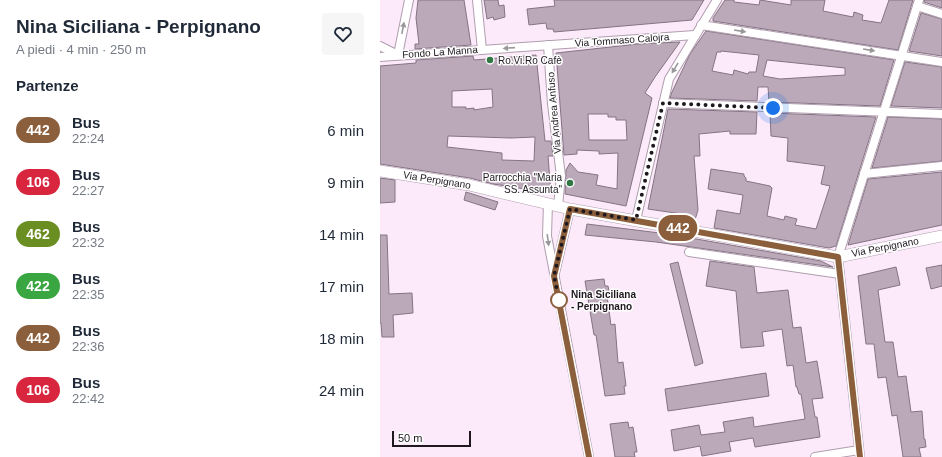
<!DOCTYPE html>
<html lang="it">
<head>
<meta charset="utf-8">
<style>
  :root { --surface:#fff; --page:#f6f6f7; --text:#1f2937; --muted:#747a83 }
  body { margin:0; font-family:Helvetica,sans-serif; background:var(--page); color:var(--text); height:100vh; display:flex; flex-direction:column; font-size:15px; white-space:nowrap }
  * { box-sizing:border-box; margin:0 }
  p { font-size:13px; color:var(--muted) }
  .icon { flex:none; width:22px; height:22px; fill:none; stroke:currentColor; stroke-width:2; stroke-linecap:round; stroke-linejoin:round }
  .map { position:relative; flex:1; overflow:hidden }
  .side { display:flex; flex-direction:column; background:var(--surface); width:380px }
  .side>* { flex:none }
  .badge { padding:0 8px; border-radius:13px; font-size:14px; line-height:26px }
  .scale { position:absolute; left:12px; bottom:10px; width:79px; box-sizing:border-box; padding-left:4px; border:2px solid #1f191f; border-top:0; font-size:11px; line-height:14px; white-space:nowrap; color:#1f191f; -webkit-text-stroke:3px #fdfdfd; paint-order:stroke }
  .you { position:absolute; width:20px; height:20px; margin:-10px; border:3px solid #fff; border-radius:50%; background:#1a73e8; box-shadow:0 0 0 6px #1a73e833 }
  .map>.badge { position:absolute; translate:-50% -50%; box-shadow:0 0 0 2px #fff }
  h2 { padding:0 16px; font-size:15px; line-height:36px }
  .round { display:grid; place-items:center; flex:none; width:42px; height:42px; border-radius:4px; background:var(--page) }
  .overview { display:flex; align-items:center; justify-content:space-between; height:68px; padding:0 16px }
  h1 { font-size:19px; font-weight:700; line-height:30px }
  ul { padding:0; list-style:none }
  li { display:flex; align-items:center; gap:12px; height:52px; padding:0 16px }
  li div { flex:1 }
  li b { display:block; font-size:15px }
  li em { font-style:normal }
  li .badge { min-width:44px; font-weight:700; text-align:center }
  main { display:flex; flex:1; min-height:0 }
  .map>svg:first-child { display:block }
  .building { fill:#bba9b9; stroke:#847482; fill-rule:evenodd }
  .lines { fill:none; stroke-linecap:round; stroke-linejoin:round }
  .minor-casing { stroke:#b09eae; stroke-width:10 }
  .tertiary-casing { stroke:#b09eae; stroke-width:12 }
  .minor { stroke:#fff; stroke-width:8 }
  .tertiary { stroke:#fff; stroke-width:11 }
  .oneway { fill:#9a989a }
  .line-casing { stroke:#fff; stroke-width:9 }
  .line { stroke:#8b5e3c; stroke-width:6 }
  .walk { stroke:#1f191f; stroke-width:4; stroke-dasharray:0 7.2 }
  .poi-dot { fill:#307743; stroke:#fdfdfd; stroke-width:1.5 }
  .stop-dot { fill:#fff; stroke:#8b5e3c; stroke-width:2 }
  .labels { text-anchor:middle; dominant-baseline:central; stroke-width:3; stroke-linejoin:round; paint-order:stroke }
  .street-label { font-size:10px; fill:#1f191f; stroke:#fdfdfd }
  .poi-label { font-size:10px; fill:#1f191f; stroke:#fdfdfd; text-anchor:start }
  .stop-label { font-size:10px; font-weight:bold; fill:#1f191f; stroke:#fdfdfd; text-anchor:start }
</style>
</head>
<body>
<main>
<section class="side">
<div class="overview"><div><h1>Nina Siciliana - Perpignano</h1><p>A piedi · 4 min · 250 m</p></div><a class="round"><svg class="icon" aria-label="heart" viewBox="0 0 24 24"><path d="M12 20l-8-8c-3-5 5-10 8-4 3-6 11-1 8 4z"/></svg></a></div>
<h2>Partenze</h2>
<ul>
<li><span class="badge" style="background:#8b5e3c;color:#fff">442</span><div><b>Bus</b><p>22:24</p></div><em>6 min</em></li>
<li><span class="badge" style="background:#d7263d;color:#fff">106</span><div><b>Bus</b><p>22:27</p></div><em>9 min</em></li>
<li><span class="badge" style="background:#6b8e23;color:#fff">462</span><div><b>Bus</b><p>22:32</p></div><em>14 min</em></li>
<li><span class="badge" style="background:#39a641;color:#fff">422</span><div><b>Bus</b><p>22:35</p></div><em>17 min</em></li>
<li><span class="badge" style="background:#8b5e3c;color:#fff">442</span><div><b>Bus</b><p>22:36</p></div><em>18 min</em></li>
<li><span class="badge" style="background:#d7263d;color:#fff">106</span><div><b>Bus</b><p>22:42</p></div><em>24 min</em></li>
</ul>
</section>
<div class="map">
<svg width="562" height="457" viewBox="0 0 562 457">
  <rect width="100%" height="100%" fill="#fceafa"/>
  <g class="building">
    <polygon points="38,0 84,0 91,45 35,49 35,44 39,44 36,18"/>
    <polygon points="104,0 118,0 119,6 124,5 125,17 114,20 113,17 107,19"/>
    <polygon points="174,0 324,0 312,20 174,32 173,29 167,29 166,23 149,25 147,9 175,6"/>
    <polygon points="345,0 354,0 354,2 379,5 380,0 411,5 411,0 445,0 443,11 473,17 474,12 483,15 482,20 501,23 509,0 533,0 518,50 333,21 333,18"/>
    <polygon points="544,0 562,0 562,8 544,2"/>
    <polygon points="541,13 562,19 562,56 529,51"/>
    <path d="M 326,31 L 514,60 L 500,106 L 389,102 L 388,87 L 378,87 L 377,101 L 290,98 L 292,92 L 310,54 ZM 341,51 L 379,55 L 376,72 L 369,72 L 368,74 L 354,70 L 353,75 L 332,71 L 337,52 L 341,52 ZM 387,60 L 465,68 L 465,75 L 400,79 L 383,76 Z"/>
    <path d="M 300,42 L 275,77 L 265,93 L 272,98 L 246,206 L 185,194 L 186,170 L 190,163 L 198,172 L 218,175 L 216,185 L 237,189 L 238,153 L 219,154 L 219,151 L 197,150 L 197,154 L 184,155 L 176,53 L 258,44 ZM 208,114 L 228,114 L 228,117 L 236,117 L 236,120 L 246,120 L 247,140 L 209,140 Z"/>
    <path d="M 156,55 L 165,141 L 171,141 L 173,156 L 168,156 L 171,193 L 113,184 L 90,178 L 0,164 L 0,66 L 36,63 L 36,60 L 93,56 L 94,60 ZM 112,89 L 113,107 L 94,110 L 94,108 L 86,109 L 86,107 L 72,107 L 72,91 ZM 68,136 L 131,138 L 155,137 L 154,161 L 122,160 L 122,153 L 67,147 Z"/>
    <polygon points="525,62 562,67 562,108 511,106"/>
    <polygon points="288,109 377,112 376,134 350,134 350,131 319,134 320,156 314,156 318,210 315,220 302,214 268,209"/>
    <polygon points="390,113 496,117 456,246 449,248 334,228 337,210 360,214 363,195 328,189 331,169 364,174 364,176 366,178 366,181 390,186 392,188 387,216 404,220 405,216 417,219 415,225 436,229 450,186 441,184 445,166 407,161 408,138 391,136"/>
    <polygon points="508,117 562,119 562,161 492,168"/>
    <polygon points="562,172 562,225 468,245 488,179"/>
    <polygon points="0,178 15,180 15,202 0,203"/>
    <polygon points="86,192 118,202 115,210 84,200"/>
    <polygon points="207,224 288,234 441,261 453,267 276,242 205,235"/>
    <polygon points="0,235 7,235 9,294 32,293 33,313 13,315 14,337 2,337 1,323 0,323"/>
    <polygon points="330,261 374,267 377,293 408,290 413,328 421,327 426,363 437,361 443,398 432,399 435,417 437,417 440,437 375,447 373,438 349,442 351,451 322,456 320,446 294,451 291,430 319,425 321,435 345,432 343,422 373,417 374,427 425,419 421,394 419,394 417,387 416,387 413,365 407,366 402,329 382,332 384,346 361,348 356,291 326,286"/>
    <polygon points="298,262 323,363 315,366 290,264"/>
    <polygon points="562,265 562,286 551,289 546,268"/>
    <polygon points="516,267 520,285 498,290 505,342 513,342 518,377 526,376 531,412 542,411 544,439 545,439 546,447 539,448 541,457 523,457 517,415 512,416 506,377 498,378 494,344 486,344 478,276"/>
    <polygon points="224,279 225,286 228,286 230,296 227,296 231,325 235,324 238,363 243,362 246,386 244,386 245,394 225,396 216,335 214,335 205,281"/>
    <polygon points="386,373 389,396 288,411 285,389"/>
    <polygon points="248,422 249,428 253,427 257,452 254,452 255,457 235,457 230,424"/>
  </g>
  <g class="lines">
    <g class="minor-casing">
      <g id="minor">
        <polyline points="97,0 102,50"/>
        <polyline points="537,6 562,14"/>
        <polyline points="321,25 562,62"/>
        <polyline points="168,45 172,104 181,176 178,206"/>
        <polyline points="0,46 18,55 29,0"/>
        <polyline points="0,57 315,35"/>
        <polyline points="283,103 562,114"/>
        <polyline points="484,174 562,166"/>
        <polyline points="168,203 167,236 209,457"/>
        <polyline points="256,220 289,79 337,0"/>
        <polyline points="309,252 460,274"/>
        <polyline points="175,273 190,209"/>
        <polyline points="435,457 479,450"/>
        <polyline points="480,457 458,257 539,0"/>
      </g>
    </g>
    <g class="tertiary-casing">
      <polyline id="tertiary" points="0,171 89,185 190,209 458,257 562,236"/>
    </g>
    <use href="#minor" class="minor"/>
    <use href="#tertiary" class="tertiary"/>
  </g>
  <defs><path id="oneway-solid" d="M-6-.8H1V-3.2L6.5 0L1 3.2V.8H-6Z"/></defs>
  <g class="oneway">
    <use href="#oneway-solid" transform="translate(23 28) rotate(-79)"/>
    <use href="#oneway-solid" transform="translate(360 31) rotate(9)"/>
    <use href="#oneway-solid" transform="translate(129 48) rotate(176)"/>
    <use href="#oneway-solid" transform="translate(489 50) rotate(9)"/>
    <use href="#oneway-solid" transform="translate(295 68) rotate(121)"/>
    <use href="#oneway-solid" transform="translate(168 240) rotate(82)"/>
  </g>
  <g class="lines">
    <g class="line-casing">
      <polyline id="line" points="209,457 174,276 190,209 458,257 480,457"/>
    </g>
    <use href="#line" class="line"/>
    <polyline class="walk" points="179,300 180,304 174,276 190,209 256,220 283,103 393,108"/>
  </g>
  <g class="poi-dot">
    <circle cx="110" cy="60" r="4"/>
    <circle cx="190" cy="183" r="4"/>
  </g>
  <circle class="stop-dot" cx="179" cy="300" r="8"/>
  <g class="labels">
    <g class="street-label">
      <text transform="translate(242 40) rotate(-4)">Via Tommaso Calojra</text>
      <text transform="translate(60 52) rotate(-4)">Fondo La Manna</text>
      <text transform="translate(174 113) rotate(-95)">Via Andrea Anfuso</text>
      <text transform="translate(57 180) rotate(9)">Via Perpignano</text>
      <text transform="translate(505 247) rotate(-11)">Via Perpignano</text>
    </g>
    <g class="poi-label">
      <text x="118" y="60">Ro.Vi.Ro Cafè</text>
      <text x="182" y="177" text-anchor="end">Parrocchia "Maria<tspan x="182" dy="12">SS. Assunta"</tspan></text>
    </g>
    <g class="stop-label">
      <text x="191" y="294">Nina Siciliana<tspan x="191" dy="12">- Perpignano</tspan></text>
    </g>
  </g>
</svg>
<div class="scale">50 m</div>
<div class="you" style="left:393px;top:108px"></div>
<b class="badge" style="left:298px;top:228px;background:#8b5e3c;color:#fff">442</b>
</div>
</main>
</body>
</html>
